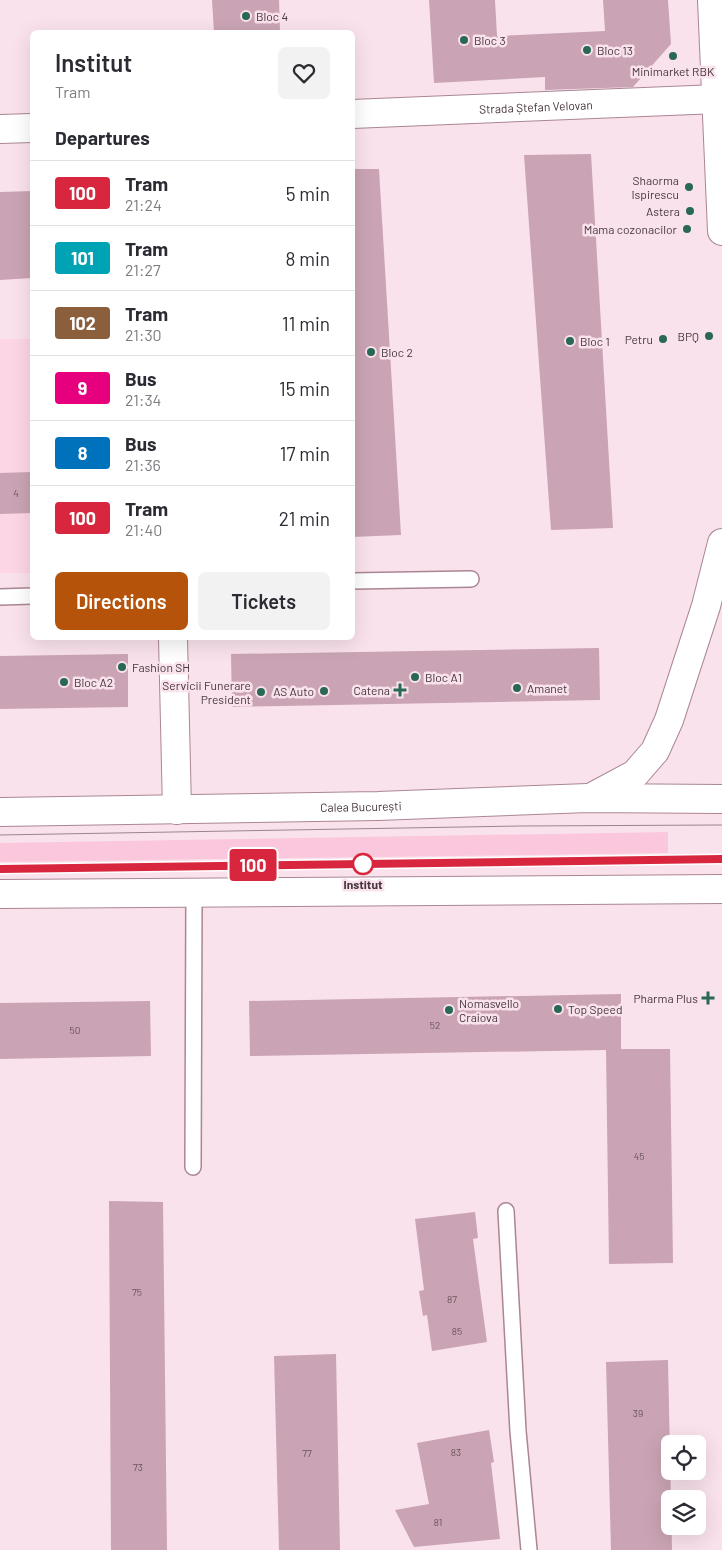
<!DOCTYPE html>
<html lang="en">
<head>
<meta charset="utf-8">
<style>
  :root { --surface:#fff; --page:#f2f2f3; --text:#2b2b33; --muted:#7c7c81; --line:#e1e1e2; --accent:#b45309 }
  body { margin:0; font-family:Barlow,sans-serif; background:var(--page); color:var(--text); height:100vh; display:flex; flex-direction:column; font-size:19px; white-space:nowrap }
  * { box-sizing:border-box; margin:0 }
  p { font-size:16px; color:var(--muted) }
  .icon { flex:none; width:28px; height:28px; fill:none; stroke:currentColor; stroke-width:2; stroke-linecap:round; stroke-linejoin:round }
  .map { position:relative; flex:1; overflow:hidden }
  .sheet { position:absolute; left:30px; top:30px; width:325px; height:610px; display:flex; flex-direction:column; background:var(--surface); border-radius:8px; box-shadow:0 5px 20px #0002 }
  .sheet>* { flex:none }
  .badge { padding:0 10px; border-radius:4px; font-size:18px; line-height:32px }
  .buttons { position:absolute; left:661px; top:1435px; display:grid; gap:10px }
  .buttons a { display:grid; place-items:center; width:45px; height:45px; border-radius:8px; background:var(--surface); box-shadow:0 5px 20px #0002; font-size:25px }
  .map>.badge { position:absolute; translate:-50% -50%; box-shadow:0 0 0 2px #fff }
  h2 { padding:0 25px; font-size:19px; line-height:45px }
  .round { display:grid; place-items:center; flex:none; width:52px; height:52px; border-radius:8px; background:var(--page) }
  .headline { display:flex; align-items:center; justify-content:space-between; height:85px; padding:0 25px }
  h1 { font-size:24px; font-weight:600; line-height:38px }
  .action { display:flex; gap:10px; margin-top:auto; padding:10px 25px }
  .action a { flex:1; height:58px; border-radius:8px; background:var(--accent); color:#fff; font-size:20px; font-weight:600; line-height:58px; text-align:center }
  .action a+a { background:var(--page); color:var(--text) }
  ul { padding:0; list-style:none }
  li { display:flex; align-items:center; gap:15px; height:65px; padding:0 25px; border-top:1px solid var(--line) }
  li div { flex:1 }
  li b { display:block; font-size:19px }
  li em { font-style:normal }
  li .badge { min-width:55px; font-weight:700; text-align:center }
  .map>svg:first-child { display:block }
  .built { fill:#fdd6e6 }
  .green { fill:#fac7dd }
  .building { fill:#caa4b4 }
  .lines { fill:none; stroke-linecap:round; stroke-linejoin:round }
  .service-casing { stroke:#aa8695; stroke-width:18 }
  .minor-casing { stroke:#aa8695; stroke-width:30 }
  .tertiary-casing { stroke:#aa8695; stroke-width:30 }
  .secondary-casing { stroke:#aa8695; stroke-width:30 }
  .service { stroke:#fff; stroke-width:15 }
  .minor { stroke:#fff; stroke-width:28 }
  .tertiary { stroke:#fff; stroke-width:28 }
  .secondary { stroke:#fff; stroke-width:28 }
  .tram { stroke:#99858e; stroke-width:1 }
  .line-casing { stroke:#fff; stroke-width:11 }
  .line { stroke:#d7263d; stroke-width:8 }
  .poi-dot { fill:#286855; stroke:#fae2ec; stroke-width:2 }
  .stop-dot { fill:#fff; stroke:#d7263d; stroke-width:2.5 }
  .labels { text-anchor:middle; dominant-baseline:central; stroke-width:5; stroke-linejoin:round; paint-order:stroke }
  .number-label { font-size:10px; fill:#67525b }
  .poi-label { font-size:12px; fill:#46363d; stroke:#fae2ec; text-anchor:start }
  .street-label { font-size:12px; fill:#46363d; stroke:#fae2ec }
  .stop-label { font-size:12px; font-weight:bold; fill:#46363d; stroke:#fae2ec }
</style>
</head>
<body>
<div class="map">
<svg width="722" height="1550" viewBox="0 0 722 1550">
  <rect width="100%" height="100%" fill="#fae2ec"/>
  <rect class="built" x="0" y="339" width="32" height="234"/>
  <polygon class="green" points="668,832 668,853 0,862 0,843"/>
  <g class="building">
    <polygon points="212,0 279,0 280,32 214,32"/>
    <polygon points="429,0 495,0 497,36 605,31 603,0 668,0 671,44 633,87 545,90 545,77 434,83"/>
    <polygon points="591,154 613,528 551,530 524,155"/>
    <polygon points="352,169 379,169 401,535 352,537"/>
    <polygon points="32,191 32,278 0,280 0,192"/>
    <polygon points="32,472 32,513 0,514 0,473"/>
    <polygon points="599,648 600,700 232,707 231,654"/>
    <polygon points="128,654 128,707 0,709 0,656"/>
    <polygon points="621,994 621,1049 670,1049 673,1263 609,1264 606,1050 250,1056 249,1001"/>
    <polygon points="150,1001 151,1056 0,1059 0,1003"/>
    <polygon points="109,1201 163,1202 167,1550 111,1550"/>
    <polygon points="475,1212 478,1238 473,1239 487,1342 432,1351 427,1315 423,1316 419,1291 424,1290 415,1219"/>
    <polygon points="336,1354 340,1550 279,1550 274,1356"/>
    <polygon points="668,1360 672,1550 611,1550 606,1362"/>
    <polygon points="489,1430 494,1462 491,1463 500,1539 414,1547 395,1510 429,1504 417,1443"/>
  </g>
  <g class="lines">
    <g class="service-casing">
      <g id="service">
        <polyline points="352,581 471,579"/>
        <polyline points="0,597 32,596"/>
        <polyline points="193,1167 194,893"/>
        <polyline points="506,1211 518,1431 529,1550"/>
      </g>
    </g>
    <g class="minor-casing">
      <g id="minor">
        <path id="s1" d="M 352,114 L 718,99"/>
        <polyline points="0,129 32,128"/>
        <polyline points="173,638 177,810"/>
      </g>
    </g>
    <g class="tertiary-casing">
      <polyline id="tertiary" points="712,0 722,231"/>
    </g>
    <g class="secondary-casing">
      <g id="secondary">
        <polyline points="594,796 635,774 655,751 669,720 706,606 722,543"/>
        <path id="s2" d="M 0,812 L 378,806 L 588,798 L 722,799"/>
        <polyline points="0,894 722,889"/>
      </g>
    </g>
    <use href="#service" class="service"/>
    <use href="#minor" class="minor"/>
    <use href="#tertiary" class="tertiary"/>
    <use href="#secondary" class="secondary"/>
    <g class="tram">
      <polyline points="0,835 520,826 722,825"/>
      <polyline points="0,869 722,859"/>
    </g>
  </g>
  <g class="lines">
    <g class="line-casing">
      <polyline id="line" points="0,869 722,859"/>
    </g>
    <use href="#line" class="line"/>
  </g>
  <g class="poi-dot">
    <circle cx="246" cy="16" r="5"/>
    <circle cx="464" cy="40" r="5"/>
    <circle cx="587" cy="50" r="5"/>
    <circle cx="673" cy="56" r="5"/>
    <circle cx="689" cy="187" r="5"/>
    <circle cx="690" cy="211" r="5"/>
    <circle cx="687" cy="229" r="5"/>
    <circle cx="709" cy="336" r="5"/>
    <circle cx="663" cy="339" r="5"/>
    <circle cx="570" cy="341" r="5"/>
    <circle cx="371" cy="352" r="5"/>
    <circle cx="122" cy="667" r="5"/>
    <circle cx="415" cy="677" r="5"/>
    <circle cx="64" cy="682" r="5"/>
    <circle cx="517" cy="688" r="5"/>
    <path d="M397.5 682.5h5v5h5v5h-5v5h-5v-5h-5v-5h5z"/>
    <circle cx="324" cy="691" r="5"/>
    <circle cx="261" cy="692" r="5"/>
    <path d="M705.5 990.5h5v5h5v5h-5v5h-5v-5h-5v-5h5z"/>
    <circle cx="558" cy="1009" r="5"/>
    <circle cx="449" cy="1010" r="5"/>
  </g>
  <circle class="stop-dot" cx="363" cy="864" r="10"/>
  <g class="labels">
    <g class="number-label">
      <text x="16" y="493">4</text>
      <text x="435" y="1025">52</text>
      <text x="75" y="1030">50</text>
      <text x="639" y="1156">45</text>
      <text x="137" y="1292">75</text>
      <text x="452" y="1299">87</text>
      <text x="457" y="1331">85</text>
      <text x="638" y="1413">39</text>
      <text x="456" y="1452">83</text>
      <text x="307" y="1453">77</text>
      <text x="138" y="1467">73</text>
      <text x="438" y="1522">81</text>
    </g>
    <g class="poi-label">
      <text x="256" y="16">Bloc 4</text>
      <text x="474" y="40">Bloc 3</text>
      <text x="597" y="50">Bloc 13</text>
      <text x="673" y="71" text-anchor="middle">Minimarket RBK</text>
      <text x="679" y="180" text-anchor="end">Shaorma<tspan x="679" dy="14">Ispirescu</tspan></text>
      <text x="680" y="211" text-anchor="end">Astera</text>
      <text x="677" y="229" text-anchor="end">Mama cozonacilor</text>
      <text x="699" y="336" text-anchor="end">BPQ</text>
      <text x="653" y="339" text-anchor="end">Petru</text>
      <text x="580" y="341">Bloc 1</text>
      <text x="381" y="352">Bloc 2</text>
      <text x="132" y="667">Fashion SH</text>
      <text x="425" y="677">Bloc A1</text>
      <text x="74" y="682">Bloc A2</text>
      <text x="251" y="685" text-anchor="end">Servicii Funerare<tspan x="251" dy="14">President</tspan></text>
      <text x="527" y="688">Amanet</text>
      <text x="390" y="690" text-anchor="end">Catena</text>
      <text x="314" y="691" text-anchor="end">AS Auto</text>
      <text x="698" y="998" text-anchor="end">Pharma Plus</text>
      <text x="459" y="1003">Nomasvello<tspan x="459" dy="14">Craiova</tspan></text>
      <text x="568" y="1009">Top Speed</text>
    </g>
    <g class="street-label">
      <text stroke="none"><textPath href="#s1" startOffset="184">Strada Ștefan Velovan</textPath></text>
      <text stroke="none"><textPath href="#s2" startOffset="361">Calea București</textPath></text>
    </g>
    <g class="stop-label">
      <text x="363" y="884">Institut</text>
    </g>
  </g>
</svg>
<div class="buttons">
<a><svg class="icon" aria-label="locate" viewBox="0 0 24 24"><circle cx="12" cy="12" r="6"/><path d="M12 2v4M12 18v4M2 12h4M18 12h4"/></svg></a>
<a><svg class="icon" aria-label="layers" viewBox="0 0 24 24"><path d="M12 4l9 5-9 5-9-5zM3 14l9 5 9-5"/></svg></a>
</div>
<b class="badge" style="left:253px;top:865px;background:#d7263d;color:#fff">100</b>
<section class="sheet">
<div class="headline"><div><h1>Institut</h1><p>Tram</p></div><a class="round"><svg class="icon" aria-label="heart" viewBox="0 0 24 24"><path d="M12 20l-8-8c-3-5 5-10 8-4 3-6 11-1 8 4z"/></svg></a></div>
<h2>Departures</h2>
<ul>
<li><span class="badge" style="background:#d7263d;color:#fff">100</span><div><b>Tram</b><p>21:24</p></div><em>5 min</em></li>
<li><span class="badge" style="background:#00a3b4;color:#fff">101</span><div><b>Tram</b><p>21:27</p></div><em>8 min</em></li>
<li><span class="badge" style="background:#8b5e3c;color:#fff">102</span><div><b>Tram</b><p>21:30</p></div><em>11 min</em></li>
<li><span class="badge" style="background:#e6007e;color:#fff">9</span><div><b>Bus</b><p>21:34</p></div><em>15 min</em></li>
<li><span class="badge" style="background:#0072bc;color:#fff">8</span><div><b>Bus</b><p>21:36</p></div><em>17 min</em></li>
<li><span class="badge" style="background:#d7263d;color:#fff">100</span><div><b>Tram</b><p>21:40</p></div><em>21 min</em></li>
</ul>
<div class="action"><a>Directions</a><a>Tickets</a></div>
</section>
</div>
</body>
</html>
